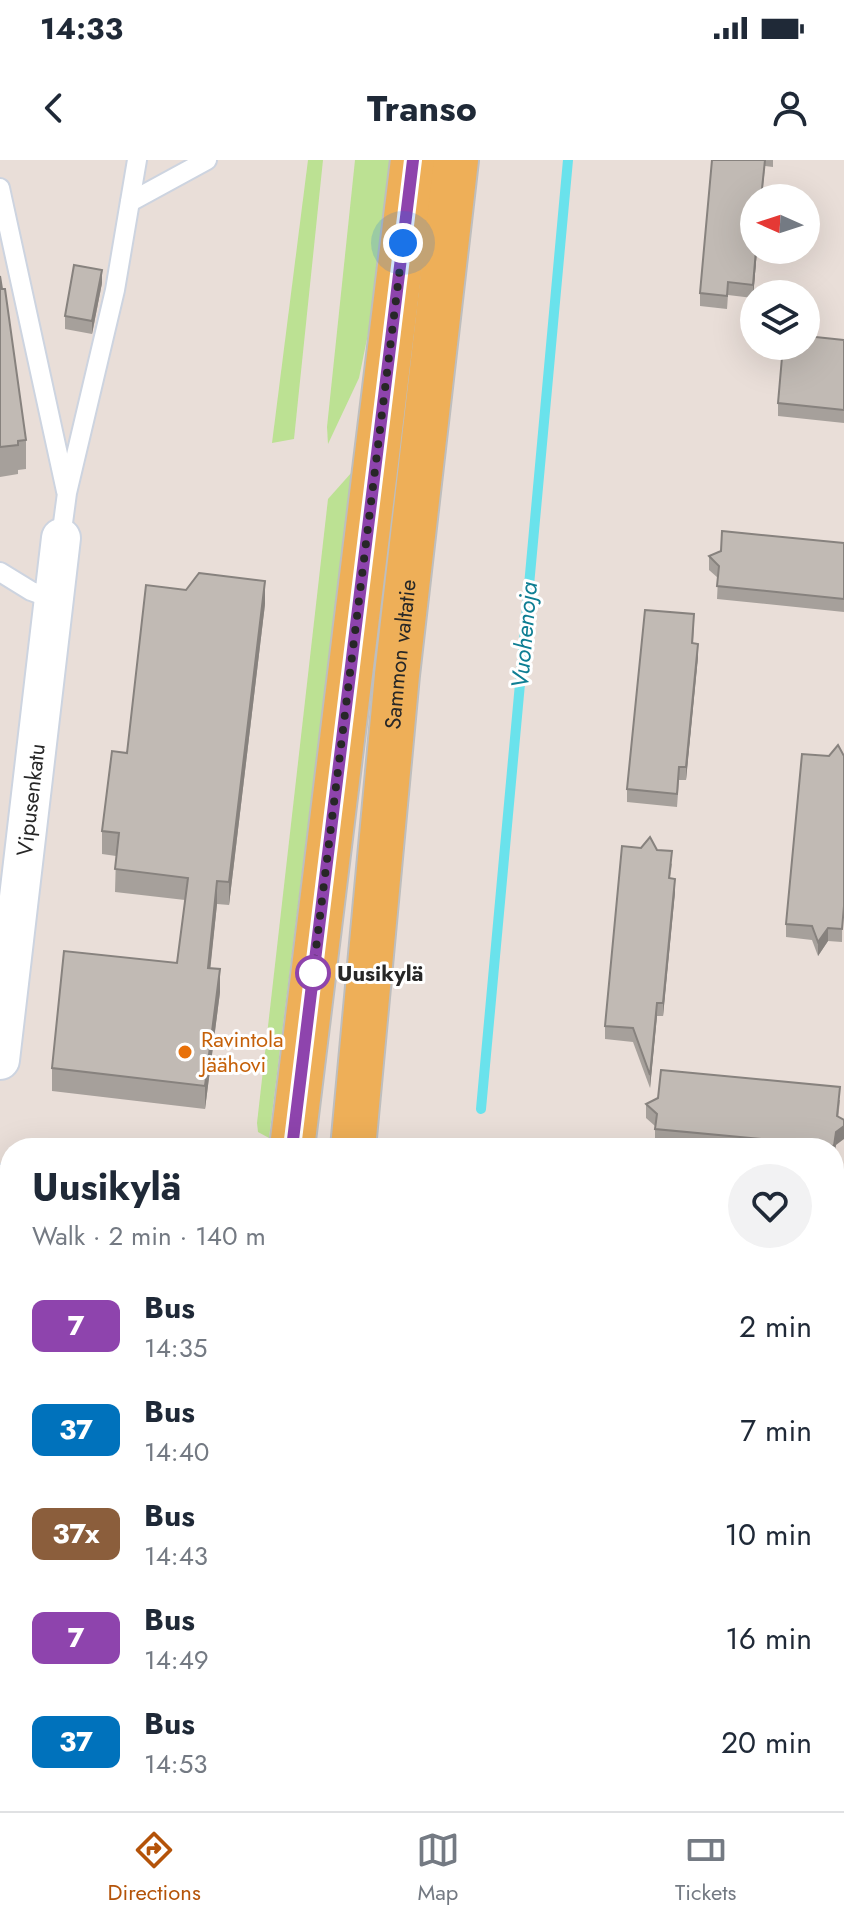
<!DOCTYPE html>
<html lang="en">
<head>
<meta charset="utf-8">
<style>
  :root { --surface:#fff; --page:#f2f2f3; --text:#1f2937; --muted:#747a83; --line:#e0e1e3; --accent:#b45309 }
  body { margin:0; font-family:Jost,sans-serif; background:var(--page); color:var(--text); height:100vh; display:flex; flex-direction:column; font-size:30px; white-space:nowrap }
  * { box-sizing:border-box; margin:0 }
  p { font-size:26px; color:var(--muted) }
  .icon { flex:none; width:44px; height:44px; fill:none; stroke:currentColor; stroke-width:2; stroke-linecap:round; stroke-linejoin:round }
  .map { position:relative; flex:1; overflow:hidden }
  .side { position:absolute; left:0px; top:978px; width:844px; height:674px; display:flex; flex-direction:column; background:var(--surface); border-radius:32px 32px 0 0; box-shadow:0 8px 32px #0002 }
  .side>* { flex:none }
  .badge { padding:0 16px; border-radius:12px; font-size:28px; line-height:52px }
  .needle { width:52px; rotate:273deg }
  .fabs { position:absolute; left:740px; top:24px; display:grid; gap:16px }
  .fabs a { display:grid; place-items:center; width:80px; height:80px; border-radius:50%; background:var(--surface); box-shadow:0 8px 32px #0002; font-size:40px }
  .you { position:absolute; width:40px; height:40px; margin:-20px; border:6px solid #fff; border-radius:50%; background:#1a73e8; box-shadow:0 0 0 12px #1a73e833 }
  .map>.badge { position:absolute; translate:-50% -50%; box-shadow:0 0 0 4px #fff }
  .round { display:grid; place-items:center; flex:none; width:84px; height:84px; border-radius:42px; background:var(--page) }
  .overview { display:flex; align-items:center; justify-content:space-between; height:136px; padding:0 32px }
  h1 { font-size:38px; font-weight:700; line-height:60px }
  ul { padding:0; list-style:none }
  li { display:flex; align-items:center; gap:24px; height:104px; padding:0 32px }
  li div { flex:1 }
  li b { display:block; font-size:30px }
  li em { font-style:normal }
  li .badge { min-width:88px; font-weight:700; text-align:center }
  .status { display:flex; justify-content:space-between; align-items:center; height:56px; padding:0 40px; background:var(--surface); direction:ltr }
  .status svg { height:22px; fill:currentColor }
  header { display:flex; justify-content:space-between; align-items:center; height:104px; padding:0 32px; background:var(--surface); font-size:36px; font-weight:700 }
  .tabs { display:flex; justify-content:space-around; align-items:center; height:112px; border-top:2px solid var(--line); background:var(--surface); font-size:22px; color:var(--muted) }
  .tabs a { display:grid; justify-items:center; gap:4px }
  .tabs .active { color:var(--accent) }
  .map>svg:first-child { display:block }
  .green { fill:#bce193 }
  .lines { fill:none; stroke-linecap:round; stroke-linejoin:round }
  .stream { stroke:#6ae2ec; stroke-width:10 }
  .service-casing { stroke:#cdd4e0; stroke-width:22 }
  .minor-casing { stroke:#cdd4e0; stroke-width:42 }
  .primary-casing { stroke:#bebebe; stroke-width:48 }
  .service { stroke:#fff; stroke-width:18 }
  .minor { stroke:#fff; stroke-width:38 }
  .primary { stroke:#eeaf58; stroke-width:44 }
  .wall { fill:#a6a09b }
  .shaded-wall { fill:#87827e }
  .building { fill:#c1bab4; stroke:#87827e; stroke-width:2 }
  .line-casing { stroke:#fff; stroke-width:18 }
  .line { stroke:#8e44ad; stroke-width:12 }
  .walk { stroke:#272727; stroke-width:8; stroke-dasharray:0 14.4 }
  .stop-dot { fill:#fff; stroke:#8e44ad; stroke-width:4 }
  .food-dot { fill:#e8710a; stroke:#fff; stroke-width:3 }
  .labels { text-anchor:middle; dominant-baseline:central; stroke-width:6; stroke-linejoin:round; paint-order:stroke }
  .street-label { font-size:22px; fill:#272727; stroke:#fff }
  .stop-label { font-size:22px; font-weight:bold; fill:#272727; stroke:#fff; text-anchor:start }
  .food-label { font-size:22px; fill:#c56008; stroke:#fff; text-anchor:start }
  .water-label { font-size:24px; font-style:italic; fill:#0e7e93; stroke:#fff }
</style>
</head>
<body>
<div class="status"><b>14:33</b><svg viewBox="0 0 49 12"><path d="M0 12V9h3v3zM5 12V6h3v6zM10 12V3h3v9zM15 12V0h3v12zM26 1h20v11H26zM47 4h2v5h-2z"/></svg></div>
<header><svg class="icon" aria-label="back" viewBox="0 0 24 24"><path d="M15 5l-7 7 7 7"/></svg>Transo<svg class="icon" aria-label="person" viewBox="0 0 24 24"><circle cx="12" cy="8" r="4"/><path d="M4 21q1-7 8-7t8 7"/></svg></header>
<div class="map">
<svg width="844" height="1651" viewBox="0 0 844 1651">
  <rect width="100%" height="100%" fill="#e9ded8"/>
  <g class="green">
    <polygon points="308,0 323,0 294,279 272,283"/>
    <polygon points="355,0 394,0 375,140 359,218 328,284 327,267"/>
    <polygon points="352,312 269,978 258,972 257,963 328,339"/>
    <polygon points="10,1140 10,1642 153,1642 152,1651 0,1651 0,1142"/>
    <polygon points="834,1413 844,1413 844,1651 353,1651 354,1642 834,1642"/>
  </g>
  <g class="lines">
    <g class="stream">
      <polyline points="481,949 568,0"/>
      <polyline points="692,1642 692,1651"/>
      <polyline points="768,1642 782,1651"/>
    </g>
    <g class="service-casing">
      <g id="service">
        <polyline points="0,28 66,331"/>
        <polyline points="130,42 207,0"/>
        <polyline points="61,378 67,333 115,130 137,0"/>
        <polyline points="0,412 31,431 53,439"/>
      </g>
    </g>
    <g class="minor-casing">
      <g id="minor">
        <path id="s1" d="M 0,900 L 61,378"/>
        <polyline points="0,1024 10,1026"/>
        <polyline points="834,1104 844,1105"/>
      </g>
    </g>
    <g class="primary-casing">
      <g id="primary">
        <polyline points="292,988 413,0"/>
        <path id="s2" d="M 353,988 L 397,515 L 456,0"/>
        <polyline points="220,1651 221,1642"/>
        <polyline points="287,1651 288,1642"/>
      </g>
    </g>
    <use href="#service" class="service"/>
    <use href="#minor" class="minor"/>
    <use href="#primary" class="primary"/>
  </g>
  <g class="wall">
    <polygon points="713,0 773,0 773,7 765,6 762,38 754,38 754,90 757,90 753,138 728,135 727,149 700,146 700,133"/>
    <polygon points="0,116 26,280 26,309 18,310 18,314 0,317"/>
    <polygon points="102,123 92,174 65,169 65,156"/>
    <polygon points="844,180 844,263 778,256 778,243"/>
    <polygon points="844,383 844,452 717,439 718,418 709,410 709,396"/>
    <polygon points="265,444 229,745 217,744 210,808 220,832 205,949 52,931 52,908 177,803 185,740 115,732 116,696 102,694 102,671 127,593"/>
    <polygon points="694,467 693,484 698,497 686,620 679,620 677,647 627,642 627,629"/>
    <polygon points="829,596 844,596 842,782 828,781 818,796 812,780 786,777 786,764"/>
    <polygon points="657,690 672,704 670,718 675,732 663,856 657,856 650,928 633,882 605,879 605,866"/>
    <polygon points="840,940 834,999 834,988 716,988 655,982 655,966 646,958 646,944"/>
    <polygon points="834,1166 844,1166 844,1257 834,1256"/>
  </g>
  <g class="shaded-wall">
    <polygon points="756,90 757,90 753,138 753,125"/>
    <polygon points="102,110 102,123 92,174 92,161"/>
    <polygon points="265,421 265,444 229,745 229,722"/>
    <polygon points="698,484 698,497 686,620 686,607"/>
    <polygon points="675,719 675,732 663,856 663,843"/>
    <polygon points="217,721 217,744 208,831 208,808"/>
    <polygon points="828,768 828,781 818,796 818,782"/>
    <polygon points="220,809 220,832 205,949 205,926"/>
    <polygon points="657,843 657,856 650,928 650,915"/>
    <polygon points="844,966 844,979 836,985 834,999 836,972"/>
  </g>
  <g class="building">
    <polygon points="712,0 765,0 761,38 754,38 754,90 756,90 753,125 728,122 727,136 700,133"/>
    <polygon points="74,105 102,110 92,161 65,156"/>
    <polygon points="0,116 2,129 5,129 26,280 18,281 18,285 0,287"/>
    <polygon points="806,176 844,180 844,250 778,243 783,186 806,186"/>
    <polygon points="722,371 844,383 844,439 717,426 719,406 709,396 721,391"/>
    <polygon points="199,413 265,421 229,722 217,721 208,808 220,809 205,926 52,908 64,791 177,803 188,718 115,709 119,673 102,671 112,591 127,593 146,425 186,430"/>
    <polygon points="645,450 694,454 692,483 698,484 686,607 679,607 677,634 627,629"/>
    <polygon points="838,585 844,596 844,746 842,769 828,768 818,782 812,766 786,764 802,594 829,596"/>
    <polygon points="650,677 657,690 672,691 669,718 675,719 663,843 657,843 650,915 633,868 605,866 622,686 641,688"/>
    <polygon points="661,910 840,927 837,956 844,960 844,966 836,972 834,986 655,969 657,954 646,944 658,938"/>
    <rect x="834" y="1166" width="10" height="77"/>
  </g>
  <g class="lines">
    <g class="line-casing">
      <polyline id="line" points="292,988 413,0"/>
    </g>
    <use href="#line" class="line"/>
    <polyline class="walk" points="313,813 403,83"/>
  </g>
  <circle class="stop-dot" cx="313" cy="813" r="16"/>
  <circle class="food-dot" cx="185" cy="892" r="8"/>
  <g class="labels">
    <g class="street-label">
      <text stroke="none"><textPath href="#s2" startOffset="496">Sammon valtatie</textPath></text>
      <text stroke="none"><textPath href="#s1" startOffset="262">Vipusenkatu</textPath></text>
    </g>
    <g class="stop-label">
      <text x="337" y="813">Uusikylä</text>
    </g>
    <g class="food-label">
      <text x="201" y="879">Ravintola<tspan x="201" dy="25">Jäähovi</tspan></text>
    </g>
    <g class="water-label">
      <text transform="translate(524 475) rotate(-85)">Vuohenoja</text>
    </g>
  </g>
</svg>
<div class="fabs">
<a><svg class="needle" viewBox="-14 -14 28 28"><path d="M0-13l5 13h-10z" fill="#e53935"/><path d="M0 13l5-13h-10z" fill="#747a83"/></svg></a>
<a><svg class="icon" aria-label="layers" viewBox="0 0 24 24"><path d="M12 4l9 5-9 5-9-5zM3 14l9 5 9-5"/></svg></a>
</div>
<div class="you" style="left:403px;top:83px"></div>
<section class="side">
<div class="overview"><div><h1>Uusikylä</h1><p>Walk · 2 min · 140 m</p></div><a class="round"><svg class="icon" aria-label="heart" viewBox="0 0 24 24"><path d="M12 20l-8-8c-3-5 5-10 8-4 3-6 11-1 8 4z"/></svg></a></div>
<ul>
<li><span class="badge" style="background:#8e44ad;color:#fff">7</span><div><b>Bus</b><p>14:35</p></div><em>2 min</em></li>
<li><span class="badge" style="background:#0072bc;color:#fff">37</span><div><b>Bus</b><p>14:40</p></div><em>7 min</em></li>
<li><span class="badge" style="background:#8b5e3c;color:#fff">37x</span><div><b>Bus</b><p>14:43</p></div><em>10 min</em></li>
<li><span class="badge" style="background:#8e44ad;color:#fff">7</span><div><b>Bus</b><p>14:49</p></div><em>16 min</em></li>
<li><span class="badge" style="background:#0072bc;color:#fff">37</span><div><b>Bus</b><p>14:53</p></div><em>20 min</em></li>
</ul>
</section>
</div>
<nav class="tabs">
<a class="active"><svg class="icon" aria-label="directions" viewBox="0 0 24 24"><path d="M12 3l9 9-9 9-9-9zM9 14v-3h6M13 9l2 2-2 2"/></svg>Directions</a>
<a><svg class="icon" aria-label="map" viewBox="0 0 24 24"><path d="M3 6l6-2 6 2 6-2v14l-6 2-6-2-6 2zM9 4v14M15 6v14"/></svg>Map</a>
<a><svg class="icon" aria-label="tickets" viewBox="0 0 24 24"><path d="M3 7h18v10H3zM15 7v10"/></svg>Tickets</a>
</nav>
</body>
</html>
